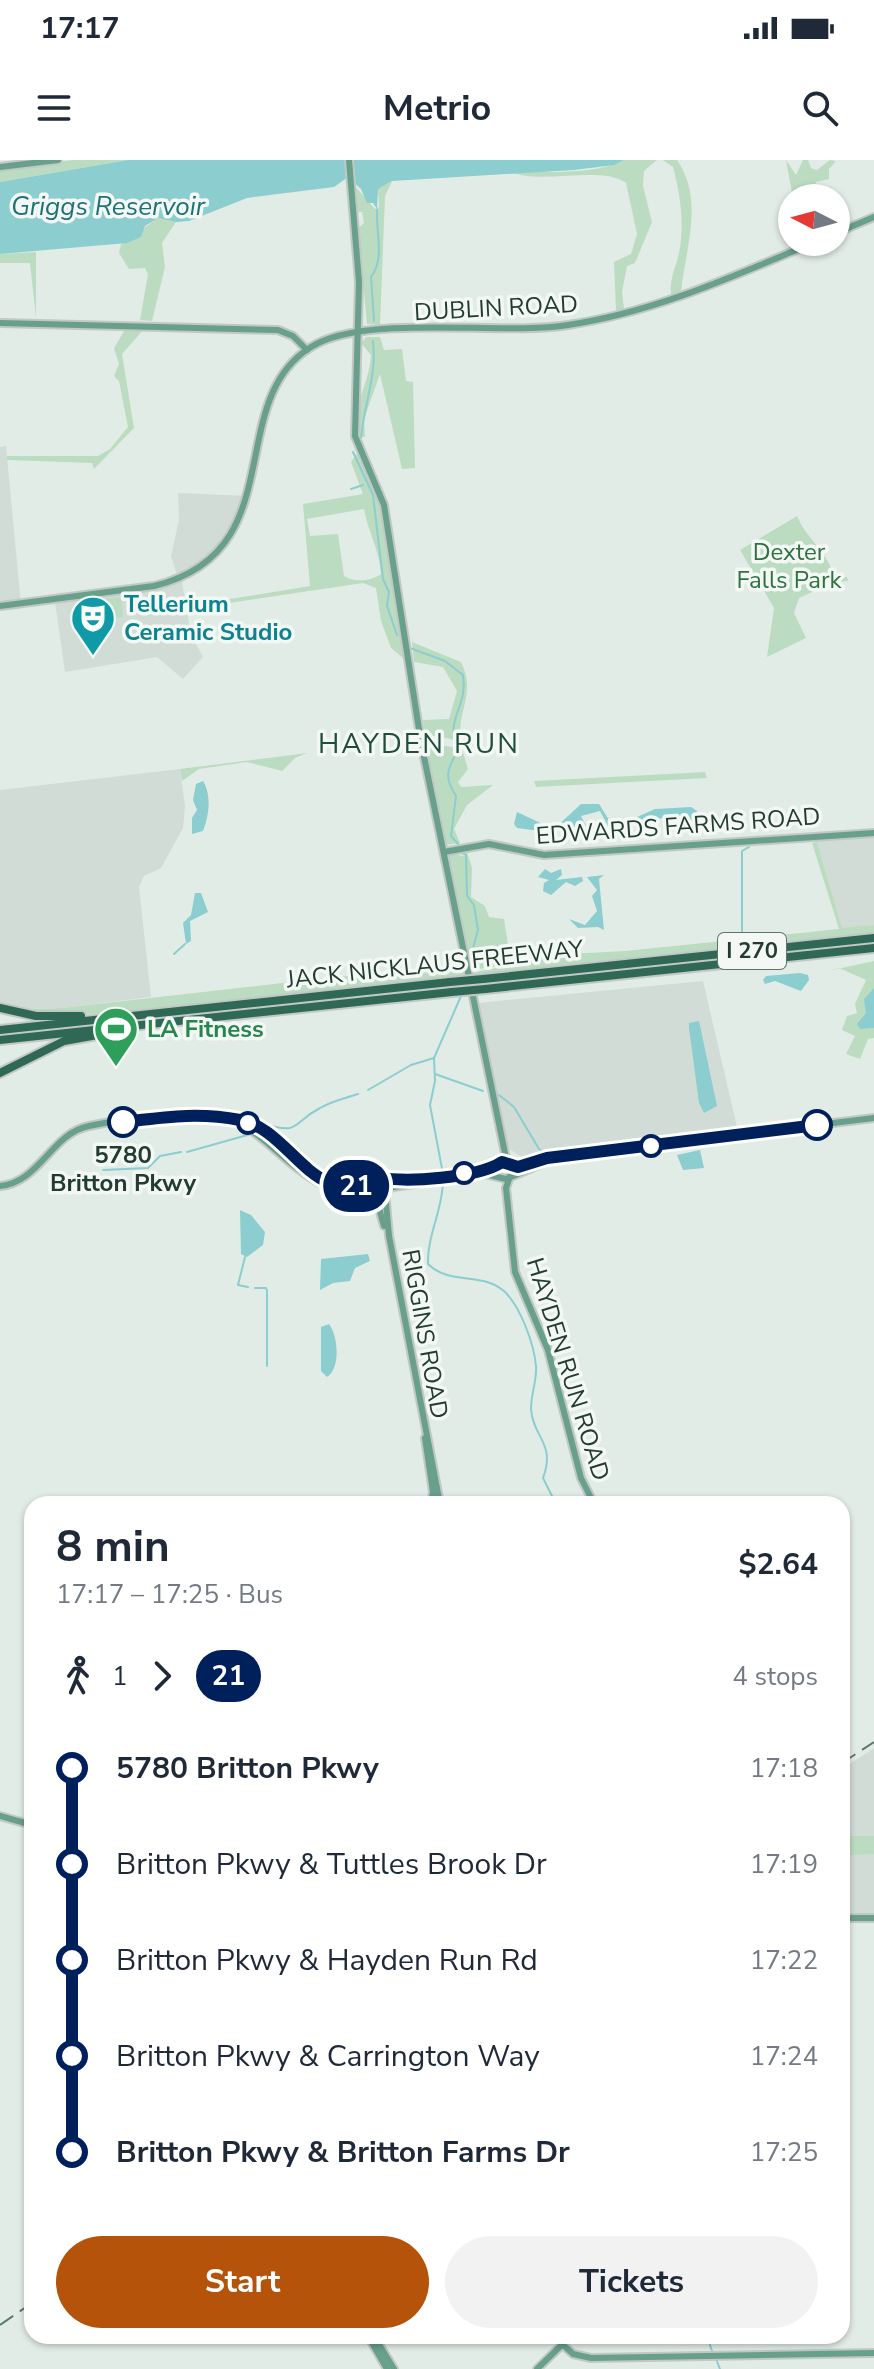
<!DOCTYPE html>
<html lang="en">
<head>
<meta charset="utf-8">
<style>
  :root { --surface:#fff; --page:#f2f2f3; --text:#1f2937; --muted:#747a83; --accent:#b45309 }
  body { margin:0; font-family:"Nunito Sans",sans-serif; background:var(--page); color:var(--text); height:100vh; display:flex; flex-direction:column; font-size:30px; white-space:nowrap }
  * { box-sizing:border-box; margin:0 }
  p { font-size:26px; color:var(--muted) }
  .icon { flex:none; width:44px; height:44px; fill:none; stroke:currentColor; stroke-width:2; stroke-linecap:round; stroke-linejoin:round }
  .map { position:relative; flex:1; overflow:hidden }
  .drawer { position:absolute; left:24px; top:1336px; width:826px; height:848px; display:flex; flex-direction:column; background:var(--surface); border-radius:24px; box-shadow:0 2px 6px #0004 }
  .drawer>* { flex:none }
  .badge { padding:0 16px; border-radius:26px; font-size:28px; line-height:52px }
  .needle { width:52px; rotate:276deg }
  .buttons { position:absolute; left:778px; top:24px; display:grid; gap:16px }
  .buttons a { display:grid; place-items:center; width:72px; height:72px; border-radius:50%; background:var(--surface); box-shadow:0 2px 6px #0004; font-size:40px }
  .map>.badge { position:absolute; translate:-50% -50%; box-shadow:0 0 0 4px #fff }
  .legs { display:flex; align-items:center; gap:12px; height:88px; padding:0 32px; font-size:26px }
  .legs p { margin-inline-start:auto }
  .headline { display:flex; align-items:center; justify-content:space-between; height:136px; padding:0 32px }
  h1 { font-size:44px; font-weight:700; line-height:60px }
  .button { display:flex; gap:16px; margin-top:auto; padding:16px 32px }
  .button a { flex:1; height:92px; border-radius:48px; background:var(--accent); color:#fff; font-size:32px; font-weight:700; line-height:92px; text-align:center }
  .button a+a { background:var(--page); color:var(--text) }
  ul { padding:0 32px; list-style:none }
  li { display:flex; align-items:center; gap:28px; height:96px; font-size:30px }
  li i { display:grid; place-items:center; width:12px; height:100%; margin:0 10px; background:currentColor }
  li i::after { content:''; width:20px; height:20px; margin:-10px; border:6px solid; border-radius:50%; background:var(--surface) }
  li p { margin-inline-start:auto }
  li:first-child i { background:linear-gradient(#0000 50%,currentColor 0) }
  li:last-child i { background:linear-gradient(currentColor 50%,#0000 0) }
  .status { display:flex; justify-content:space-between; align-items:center; height:56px; padding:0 40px; background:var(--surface); direction:ltr }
  .status svg { height:22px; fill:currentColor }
  header { display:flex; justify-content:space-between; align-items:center; height:104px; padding:0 32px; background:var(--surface); font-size:36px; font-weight:700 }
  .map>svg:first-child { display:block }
  .built { fill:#d0dcd5 }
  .green { fill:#bcdcc1; fill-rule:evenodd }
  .water { fill:#8ccdcf }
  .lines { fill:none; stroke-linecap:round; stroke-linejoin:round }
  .stream { stroke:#8ccdcf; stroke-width:2 }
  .major-casing { stroke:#c1c8c6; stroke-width:10 }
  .highway-casing { stroke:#c1c8c6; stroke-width:12 }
  .major { stroke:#68a08b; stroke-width:6 }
  .highway { stroke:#2f6855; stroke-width:8 }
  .rail { stroke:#5d786e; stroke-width:2; stroke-dasharray:16 8; stroke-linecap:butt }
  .highway-bridge-casing { stroke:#c1c8c6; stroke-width:12; stroke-linecap:butt }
  .highway-bridge { stroke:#2f6855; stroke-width:8 }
  .line-1-casing { stroke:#fff; stroke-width:18 }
  .line-1 { stroke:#00205b; stroke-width:12 }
  .stop-1-dot { fill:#fff; stroke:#00205b; stroke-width:4 }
  .labels { text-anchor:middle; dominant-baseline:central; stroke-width:7; stroke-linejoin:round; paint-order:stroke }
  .shield { fill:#f3f8f5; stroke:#61746c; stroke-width:2 }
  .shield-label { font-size:22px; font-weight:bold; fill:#233c32 }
  .street-label { font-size:24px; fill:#233c32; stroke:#f3f8f5 }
  .park-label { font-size:24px; fill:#2e7240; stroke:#f3f8f5 }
  .culture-label { font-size:24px; font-weight:bold; fill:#0d838f; stroke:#f3f8f5; text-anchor:start }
  .leisure-label { font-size:24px; font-weight:bold; fill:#27864d; stroke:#f3f8f5; text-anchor:start }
  .stop-label { font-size:24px; font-weight:bold; fill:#233c32; stroke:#f3f8f5 }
  .water-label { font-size:26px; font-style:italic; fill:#1e7277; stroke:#f3f8f5 }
  .quarter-label { font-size:28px; letter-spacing:2px; fill:#1f4e3d; stroke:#f3f8f5 }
</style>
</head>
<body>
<div class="status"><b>17:17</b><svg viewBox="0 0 49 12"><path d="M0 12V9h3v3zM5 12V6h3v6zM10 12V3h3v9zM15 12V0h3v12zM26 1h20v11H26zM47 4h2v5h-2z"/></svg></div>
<header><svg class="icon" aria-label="menu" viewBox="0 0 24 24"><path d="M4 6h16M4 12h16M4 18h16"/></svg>Metrio<svg class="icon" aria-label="search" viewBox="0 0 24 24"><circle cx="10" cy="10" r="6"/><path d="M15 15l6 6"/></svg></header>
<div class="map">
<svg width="874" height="2209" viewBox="0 0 874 2209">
  <rect width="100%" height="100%" fill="#e2ece6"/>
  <g class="built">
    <polygon points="6,286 21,445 0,447 0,287"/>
    <polygon points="178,333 250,336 235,374 219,395 182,422 191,475 203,497 183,519 157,497 65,512 54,435 157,422 177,415 171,396 179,360"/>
    <polygon points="180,609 185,646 183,668 161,708 144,716 139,727 151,837 62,848 25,849 0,842 0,630"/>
    <polygon points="874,674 874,765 842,769 816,678"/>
    <polygon points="703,821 737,967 522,997 506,987 478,843"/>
    <polygon points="874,1588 874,1753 842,1753 842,1609"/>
  </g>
  <g class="green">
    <polygon points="72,0 128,0 0,22 0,9"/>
    <path d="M 624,0 L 657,0 L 644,11 L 643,26 L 652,62 L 635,103 L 627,106 L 622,132 L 624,149 L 616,151 L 614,102 L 631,94 L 637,74 L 626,23 C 601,5 543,25 510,12 C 545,11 592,16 624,0 Z"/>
    <path d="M 663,0 L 677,0 C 705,40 685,89 681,133 L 671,136 C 669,117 677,106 680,88 C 684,59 680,34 673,7 Z"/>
    <polygon points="786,0 796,15 803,0 808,0 811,8 817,10 830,0 836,1 829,9 829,19 816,22 812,36 793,38"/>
    <polygon points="392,21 385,36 380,165 367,164 358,68 364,63 362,52 355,52 353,24 375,49 379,47 378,29"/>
    <polygon points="158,58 176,62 162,83 165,107 152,161 140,160 148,114 145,108 129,109 119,93 121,84"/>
    <polygon points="36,92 36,158 30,103 0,103 0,94"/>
    <polygon points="126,168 144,169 122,194 134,268 94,309 92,303 7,300 7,296 98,296 110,289 128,267 119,221 114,216 119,204 114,188"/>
    <path d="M 380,177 L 384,190 L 402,189 L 406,221 L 413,222 L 415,308 L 402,309 L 380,214 L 364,259 L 365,277 L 360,277 C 352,237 368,231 371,195 L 361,183 L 366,177 Z"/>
    <path d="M 357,293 L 379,343 L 405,500 L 391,488 L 381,461 L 376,428 L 363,423 L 188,449 L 188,446 L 310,426 L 303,344 L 363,334 L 351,302 ZM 364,349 C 368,372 380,391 381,414 C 371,421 355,423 344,416 L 338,374 L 310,376 L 307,359 Z"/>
    <path d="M 797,356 C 807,380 829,392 834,418 L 847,417 L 848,421 L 834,422 L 799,438 L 794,453 L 806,478 L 767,497 L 774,448 L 740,390 Z"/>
    <polygon points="121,437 123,457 100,461 98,440"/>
    <path d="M 412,482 L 461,502 C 477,534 456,551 461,582 L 439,576 L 425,576 L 423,560 L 449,559 L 457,531 L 443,507 L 414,502 Z"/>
    <polygon points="436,584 462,589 468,609 458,622 461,627 493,625 467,645 454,669 460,683 445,685 426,588"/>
    <polygon points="307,593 295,598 282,611 247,602 199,609 182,621 180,609"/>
    <polygon points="705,612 707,618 536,627 534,621"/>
    <polygon points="817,682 842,768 874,765 874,774 470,816 470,813 511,805 469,810 448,696 451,694 465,696 467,692 472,708 471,737 485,746 489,757 504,759 510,797 625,791 839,769 812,683"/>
    <polygon points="874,801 874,878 868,879 860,899 846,894 855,876 842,870 847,856 857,853 855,844 866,820 839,808 828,811"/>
    <path d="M 464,806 L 466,817 C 385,825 305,834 224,842 C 149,850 74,863 0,845 L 0,842 L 25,849 L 62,848 L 335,817 Z"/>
    <polygon points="847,1676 874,1676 874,1694 847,1695"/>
  </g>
  <g class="water">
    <polygon points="128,0 624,0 614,5 574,10 392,21 378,29 377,49 373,43 367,43 361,29 348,17 334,27 247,38 189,61 176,62 158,58 145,66 141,77 127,83 0,94 0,22"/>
    <path d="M 203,621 C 212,636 209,656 203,671 L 192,674 L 192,658 L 197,650 L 193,640 L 196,624 Z"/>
    <polygon points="581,644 599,644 609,660 617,664 617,668 609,668 600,651 581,656 586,666 584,672 555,668"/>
    <polygon points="691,647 697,651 693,660 669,662 663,658 619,665 655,649"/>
    <polygon points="517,652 549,667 548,672 517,668 514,664"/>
    <polygon points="545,709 551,713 561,709 562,715 556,720 582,717 583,721 575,726 566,722 551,735 543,731 544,723 549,720 538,717"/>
    <polygon points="604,715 599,719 604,770 598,767 578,768 569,759 585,765 597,751 592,736 597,730 587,717"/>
    <polygon points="195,733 201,733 208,752 190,761 191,781 186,784 183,763 191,755"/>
    <polygon points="800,813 808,815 809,820 801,831 775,821 765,824 763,820 766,816"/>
    <polygon points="874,828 874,868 860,869 857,864 866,853 864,839"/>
    <polygon points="699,861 717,946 704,953 699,943 689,868 689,863"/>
    <polygon points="700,990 704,1008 683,1010 677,995"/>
    <polygon points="240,1050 251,1055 265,1072 263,1085 247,1097 241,1094"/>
    <polygon points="368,1094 370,1101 355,1108 350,1121 333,1123 320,1130 321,1099"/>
    <path d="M 329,1164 C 338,1176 341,1208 327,1217 L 321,1211 L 321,1167 Z"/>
  </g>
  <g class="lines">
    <g class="stream">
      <path d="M 374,161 L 371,117 C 385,99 376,74 377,50"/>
      <path d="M 361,278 C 364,244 377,216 373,181"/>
      <polyline points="353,292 373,335 383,419 389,432 387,446 397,475"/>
      <polyline points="351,329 363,325"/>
      <path d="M 410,488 L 445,501 L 463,515 C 468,545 448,556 455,582"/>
      <path d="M 454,586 L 456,594 C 446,611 445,619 456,636 L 451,676 L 459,685 L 460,692 L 466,695 L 467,736 L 474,745 L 478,770 L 469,803"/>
      <polyline points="550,669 555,668"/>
      <polyline points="742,772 742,691 749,687"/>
      <polyline points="174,794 185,784"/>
      <polyline points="435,914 483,931"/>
      <polyline points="368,930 411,905 434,898"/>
      <polyline points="499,935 514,947 539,989 546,993"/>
      <path d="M 262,963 C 301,976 291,963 320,948 C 332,941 346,938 358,934"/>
      <polyline points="187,992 251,974"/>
      <polyline points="103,1010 148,1008 160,996 181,992"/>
      <polyline points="443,1014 430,945 435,921 434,898 461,836"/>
      <path d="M 443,1020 C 443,1050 427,1075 428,1104 C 450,1126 483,1111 505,1132 C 521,1148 534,1184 536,1206 C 537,1220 531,1234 531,1249 C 533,1278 556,1283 543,1318 L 556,1344"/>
      <polyline points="245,1097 238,1125 248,1127"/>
      <polyline points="255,1128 266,1128 267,1131 267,1206"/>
      <polyline points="713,2194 709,2182 714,2176"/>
      <polyline points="716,2199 720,2209"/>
    </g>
    <g class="major-casing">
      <g id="major">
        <polyline points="349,0 359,122 355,276 384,345 421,582 507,1003"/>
        <polyline points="0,7 58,0"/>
        <polyline points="836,73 874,57"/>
        <polyline points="0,163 278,170 293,176 307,190"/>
        <path d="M 0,446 L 154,426 C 294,392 222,242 311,187 C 365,153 500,176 568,165 C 655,152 734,116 815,82"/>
        <polyline points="444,692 489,684 544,695 874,673"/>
        <path d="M 236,960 C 287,961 311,1056 378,1017 C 405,1023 477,1018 502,1002 L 518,1007 L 547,998 L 874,958"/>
        <polyline points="510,1016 506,1028 515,1112 548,1190 581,1318 594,1344"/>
        <path d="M 0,1026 C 39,1023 52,973 89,966 C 117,960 210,947 234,959 C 266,976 289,1008 322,1024 C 340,1033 361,1030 380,1034 L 393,1027 L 485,1014 L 506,1019 L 551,1000"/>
        <polyline points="385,1032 389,1076 440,1344 431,1344 433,1332 425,1278"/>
        <polyline points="375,1034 384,1066"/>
        <polyline points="0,1656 32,1665"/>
        <polyline points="842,1758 874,1758"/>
        <polyline points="368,2176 387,2209"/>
        <polyline points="374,2176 394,2209"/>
        <polyline points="562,2184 573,2194 591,2198 874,2193"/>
        <polyline points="537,2209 571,2176"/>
      </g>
    </g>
    <g class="highway-casing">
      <g id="highway">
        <polyline points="483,819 874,778"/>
        <polyline points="485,829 874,788"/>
        <polyline points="0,848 36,856 81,856"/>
        <polyline points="0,870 450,822"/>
        <polyline points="0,880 452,832"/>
        <polyline points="0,913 64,881 103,874"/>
      </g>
    </g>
    <use href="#major" class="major"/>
    <use href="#highway" class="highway"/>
    <g class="rail">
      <polyline points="842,1603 874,1582"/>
      <polyline points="0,2165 32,2143"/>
    </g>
    <g class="highway-bridge-casing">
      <g id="highway-bridge">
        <polyline points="450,822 483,819"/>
        <polyline points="452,832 485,829"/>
      </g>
    </g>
    <use href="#highway-bridge" class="highway-bridge"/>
  </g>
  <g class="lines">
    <g class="line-1-casing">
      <path id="line-1" d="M 123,962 C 166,957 198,952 240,960 C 292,969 313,1054 378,1017 C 405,1023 478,1018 502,1002 L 518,1007 L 547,998 L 817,965"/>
    </g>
    <use href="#line-1" class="line-1"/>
  </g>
  <defs>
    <g id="theatre-pin" transform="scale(2.3)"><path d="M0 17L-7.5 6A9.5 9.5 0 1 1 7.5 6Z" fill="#0f9aa8" stroke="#f3f8f5"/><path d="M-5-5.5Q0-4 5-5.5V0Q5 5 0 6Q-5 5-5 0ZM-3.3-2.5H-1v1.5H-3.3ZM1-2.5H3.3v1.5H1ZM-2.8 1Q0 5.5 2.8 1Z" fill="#fff"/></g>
    <g id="stadium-pin" transform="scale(2.3)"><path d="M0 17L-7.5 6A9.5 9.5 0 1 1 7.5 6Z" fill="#2e9e5b" stroke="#f3f8f5"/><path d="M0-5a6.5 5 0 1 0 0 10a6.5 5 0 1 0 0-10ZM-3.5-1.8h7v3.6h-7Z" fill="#fff"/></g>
  </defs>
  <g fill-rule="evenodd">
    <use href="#theatre-pin" x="93" y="458"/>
    <use href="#stadium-pin" x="116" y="869"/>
  </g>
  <g class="stop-1-dot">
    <circle cx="123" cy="962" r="14"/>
    <circle cx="248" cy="963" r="10"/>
    <circle cx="817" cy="965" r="14"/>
    <circle cx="651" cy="986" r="10"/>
    <circle cx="464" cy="1013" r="10"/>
  </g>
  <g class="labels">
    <rect class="shield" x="718" y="773" width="68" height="36" rx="6"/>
    <g class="shield-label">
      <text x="752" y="791">I 270</text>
    </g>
    <g class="street-label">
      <text transform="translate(496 148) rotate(-3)">DUBLIN ROAD</text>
      <text transform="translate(678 666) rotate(-4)">EDWARDS FARMS ROAD</text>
      <text transform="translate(435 804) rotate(-6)">JACK NICKLAUS FREEWAY</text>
      <text transform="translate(425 1174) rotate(80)">RIGGINS ROAD</text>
      <text transform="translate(568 1209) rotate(73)">HAYDEN RUN ROAD</text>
    </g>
    <g class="park-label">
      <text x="789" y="392">Dexter<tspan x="789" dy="28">Falls Park</tspan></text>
    </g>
    <g class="culture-label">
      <text x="124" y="444">Tellerium<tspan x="124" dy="28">Ceramic Studio</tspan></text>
    </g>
    <g class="leisure-label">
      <text x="147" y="869">LA Fitness</text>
    </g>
    <g class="stop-label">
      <text x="123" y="995">5780<tspan x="123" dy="28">Britton Pkwy</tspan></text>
    </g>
    <g class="water-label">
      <text x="108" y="46">Griggs Reservoir</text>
    </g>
    <g class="quarter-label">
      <text x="419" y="584">HAYDEN RUN</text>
    </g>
  </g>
</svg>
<div class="buttons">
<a><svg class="needle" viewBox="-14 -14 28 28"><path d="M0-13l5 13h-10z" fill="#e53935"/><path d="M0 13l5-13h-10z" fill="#747a83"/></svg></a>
</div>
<b class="badge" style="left:356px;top:1026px;background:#00205b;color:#fff">21</b>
<section class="drawer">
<div class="headline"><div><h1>8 min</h1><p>17:17 – 17:25 · Bus</p></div><b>$2.64</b></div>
<div class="legs"><svg class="icon" aria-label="walk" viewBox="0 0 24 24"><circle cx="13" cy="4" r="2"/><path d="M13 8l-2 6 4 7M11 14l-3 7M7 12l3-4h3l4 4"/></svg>1<svg class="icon" aria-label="forward" viewBox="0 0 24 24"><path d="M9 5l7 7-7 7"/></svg><b class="badge" style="background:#00205b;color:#fff">21</b><p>4 stops</p></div>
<ul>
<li><i style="color:#00205b"></i><b>5780 Britton Pkwy</b><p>17:18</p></li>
<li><i style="color:#00205b"></i><span>Britton Pkwy &amp; Tuttles Brook Dr</span><p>17:19</p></li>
<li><i style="color:#00205b"></i><span>Britton Pkwy &amp; Hayden Run Rd</span><p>17:22</p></li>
<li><i style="color:#00205b"></i><span>Britton Pkwy &amp; Carrington Way</span><p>17:24</p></li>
<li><i style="color:#00205b"></i><b>Britton Pkwy &amp; Britton Farms Dr</b><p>17:25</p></li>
</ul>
<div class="button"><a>Start</a><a>Tickets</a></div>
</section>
</div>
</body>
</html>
